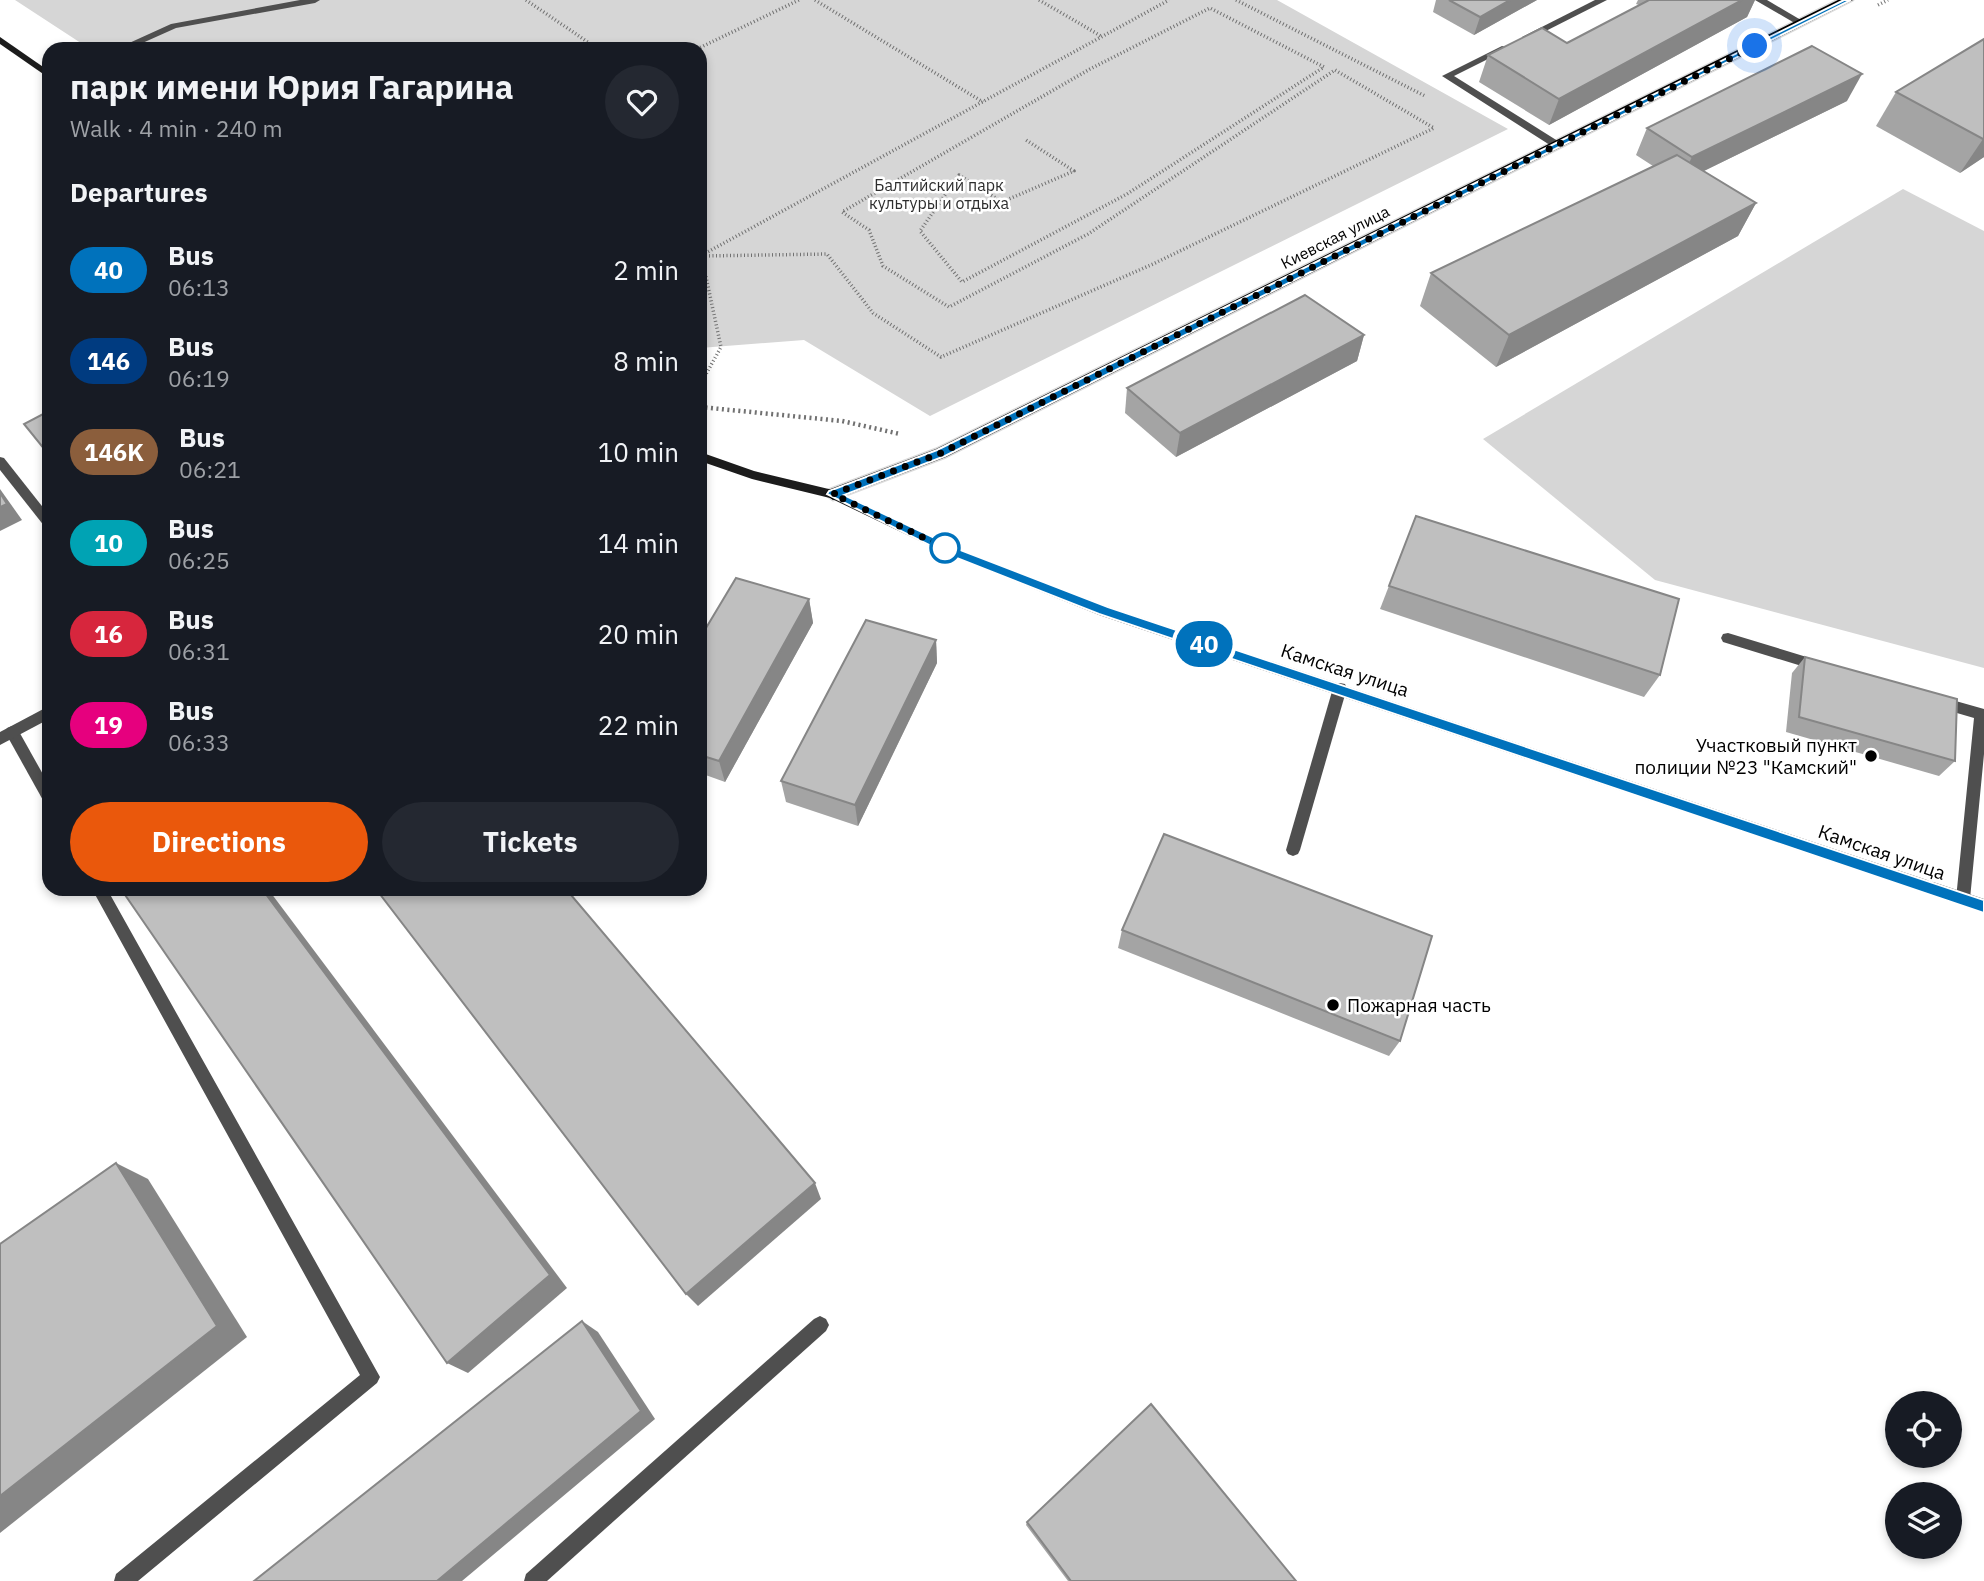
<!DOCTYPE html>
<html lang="en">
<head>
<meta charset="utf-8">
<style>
  :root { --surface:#171b24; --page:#242831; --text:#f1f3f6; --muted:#9ea1a6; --accent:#ea580c }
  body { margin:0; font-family:"IBM Plex Sans",sans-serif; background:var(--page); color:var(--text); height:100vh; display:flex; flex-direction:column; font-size:26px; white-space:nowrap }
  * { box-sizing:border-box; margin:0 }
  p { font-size:23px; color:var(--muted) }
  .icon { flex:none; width:38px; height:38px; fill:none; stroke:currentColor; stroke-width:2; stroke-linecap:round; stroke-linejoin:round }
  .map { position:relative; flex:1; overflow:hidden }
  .side { position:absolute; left:42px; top:42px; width:665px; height:854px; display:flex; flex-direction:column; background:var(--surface); border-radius:21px; box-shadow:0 4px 10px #0003 }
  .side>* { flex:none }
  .badge { padding:0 14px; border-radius:23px; font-size:24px; line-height:46px }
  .fabs { position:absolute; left:1885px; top:1391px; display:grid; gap:14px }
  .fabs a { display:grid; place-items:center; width:77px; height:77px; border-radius:50%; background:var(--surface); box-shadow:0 4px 10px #0003; font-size:35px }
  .you { position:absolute; width:35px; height:35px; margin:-18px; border:5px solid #fff; border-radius:50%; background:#1a73e8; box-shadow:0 0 0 10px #1a73e833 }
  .map>.badge { position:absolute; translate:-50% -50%; box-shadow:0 0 0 4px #fff }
  h2 { padding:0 28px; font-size:26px; line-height:63px }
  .round { display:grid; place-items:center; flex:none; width:74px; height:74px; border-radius:37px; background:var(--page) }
  .head { display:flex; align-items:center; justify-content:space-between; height:119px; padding:0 28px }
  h1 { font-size:33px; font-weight:700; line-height:52px }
  .cta { display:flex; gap:14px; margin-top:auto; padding:14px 28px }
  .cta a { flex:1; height:80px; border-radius:42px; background:var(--accent); color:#fff; font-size:28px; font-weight:700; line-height:80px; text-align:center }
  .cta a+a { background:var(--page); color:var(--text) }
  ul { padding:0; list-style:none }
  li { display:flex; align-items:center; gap:21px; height:91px; padding:0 28px }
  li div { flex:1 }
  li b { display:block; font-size:26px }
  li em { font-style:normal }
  li .badge { min-width:77px; font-weight:700; text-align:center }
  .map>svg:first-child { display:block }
  .green { fill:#d6d6d6 }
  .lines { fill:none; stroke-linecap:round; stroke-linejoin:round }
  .primary-casing { stroke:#dbdbdb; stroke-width:3 }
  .path-far1 { stroke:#717171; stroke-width:3.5; stroke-dasharray:1 2.5; stroke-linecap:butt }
  .path { stroke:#717171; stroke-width:4.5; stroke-dasharray:2 3.5; stroke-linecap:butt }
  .service { fill:#4f4f4f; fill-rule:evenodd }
  .tertiary { fill:#4f4f4f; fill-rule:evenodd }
  .secondary { fill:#1c1c1c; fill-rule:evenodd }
  .primary { fill:#000; fill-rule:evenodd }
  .wall { fill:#a4a4a4 }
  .shaded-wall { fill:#868686 }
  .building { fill:#bfbfbf; stroke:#868686; stroke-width:2 }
  .line { fill:#0072bc; stroke:#fff; stroke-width:2 }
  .walk { stroke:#000; stroke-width:7; stroke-dasharray:0 12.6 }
  .stop-dot { fill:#fff; stroke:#0072bc; stroke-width:3.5 }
  .poi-dot { fill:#000; stroke:#fff; stroke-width:2.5 }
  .labels { text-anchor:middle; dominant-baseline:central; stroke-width:5; stroke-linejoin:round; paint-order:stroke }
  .far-park-label { font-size:16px; fill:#2d2d2d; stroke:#fff }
  .far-street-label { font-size:16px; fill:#000; stroke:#fff }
  .street-label { font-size:19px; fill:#000; stroke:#fff }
  .poi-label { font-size:19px; fill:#000; stroke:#fff; text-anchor:end }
</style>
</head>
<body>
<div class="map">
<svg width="1984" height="1581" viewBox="0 0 1984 1581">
  <rect width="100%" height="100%" fill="#fff"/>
  <g class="green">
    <polygon points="15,0 1277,0 1508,129 930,416 804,340 700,348 700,49 90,49"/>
    <polygon points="1903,189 1984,231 1984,668 1655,580 1483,439"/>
  </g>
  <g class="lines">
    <g class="primary-casing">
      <polygon id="primary" points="1838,0 1853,0 946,457 833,500 825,494 828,490 936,449"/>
    </g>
    <g class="path-far1">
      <polyline points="526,0 598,49"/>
      <polyline points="815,0 983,102"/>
      <polyline points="1039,0 1101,36"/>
      <polyline points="1236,0 1425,96"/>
      <polyline points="1878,5 1888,0"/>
      <polyline points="697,49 799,0"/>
      <polyline points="700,249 721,347 700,385"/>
      <polyline points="702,255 1169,0"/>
      <polyline points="702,256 827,254 873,313 941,357 1153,264 1434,128 1335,70 1088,234 949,307 883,266 869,230 842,212 1090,69 1210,8 1324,67 1127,194 962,282 920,231 959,175 1002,202 1074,171 1026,140"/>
    </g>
    <polyline class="path" points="700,407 842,421 900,434"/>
    <g class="service">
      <polygon points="300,0 320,0 315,3 176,28 129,49 116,49 171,24"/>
      <polygon points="1595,0 1607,0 1530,39 1522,37"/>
      <polygon points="1755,0 1767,0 1806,23 1798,25"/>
      <polygon points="1502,46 1510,48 1454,76 1561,143 1561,147 1553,147 1442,76"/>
      <polygon points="0,457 4,458 49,515 49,529 45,527 0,470"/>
      <polygon points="1728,633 1823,662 1825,666 1818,671 1723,642 1721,638 1723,634"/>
      <polygon points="1340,683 1345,684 1347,688 1300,850 1298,854 1293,856 1288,854 1286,850 1333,688 1335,684"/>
      <polygon points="1938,696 1984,709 1984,754 1970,899 1968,904 1963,906 1958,904 1956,899 1974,718 1933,706 1931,702 1933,698"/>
      <polygon points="12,726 17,728 49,785 49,804 44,802 5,732 7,728"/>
      <polygon points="92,889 107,889 380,1377 377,1383 138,1581 114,1581 116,1574 360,1375"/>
      <polygon points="820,1316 826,1319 829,1325 826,1331 547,1581 524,1581 526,1574 814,1319"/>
    </g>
    <polygon class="tertiary" points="49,706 49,719 0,745 0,732"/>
    <g class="secondary">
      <polygon points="0,37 49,71 49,78 0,44"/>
      <polygon points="700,452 754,471 837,491 957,549 1109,607 1984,899 1984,913 1099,615 949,555 830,498 752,479 700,461"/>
    </g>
    <use href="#primary" class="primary"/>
  </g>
  <g class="wall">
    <polygon points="1436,0 1537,0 1474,35 1433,12"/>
    <polygon points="1638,0 1755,0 1747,17 1549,125 1479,82 1488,55 1567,43 1639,5 1636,4"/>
    <polygon points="1984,39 1984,157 1960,173 1876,126 1896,92"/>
    <polygon points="1847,101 1704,171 1756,203 1738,236 1496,367 1420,306 1431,273 1653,166 1636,155 1647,128"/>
    <polygon points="1364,335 1357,361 1176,457 1125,413 1127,388"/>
    <polygon points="1416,516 1660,675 1644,697 1380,609"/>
    <polygon points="809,599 813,623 725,782 700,773 700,638"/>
    <polygon points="936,640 937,663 858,826 786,802 781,781"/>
    <polygon points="1805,657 1955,761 1939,776 1786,732 1792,673"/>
    <polygon points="1122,930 1400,1041 1389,1056 1118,948"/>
    <polygon points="1027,1522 1296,1581 1068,1581 1026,1525"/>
  </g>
  <g class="shaded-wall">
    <polygon points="1510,0 1537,0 1474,35 1480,17"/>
    <polygon points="1742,0 1755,0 1747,17 1549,125 1559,99"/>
    <polygon points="1862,74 1847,101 1679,183 1692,157"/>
    <polygon points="1984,138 1984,157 1960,173 1983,139"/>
    <polygon points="1756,203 1738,236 1496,367 1509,335"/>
    <polygon points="1364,335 1357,361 1176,457 1180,433"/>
    <polygon points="0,489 22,520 0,531"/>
    <polygon points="809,599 813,623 725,782 719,761"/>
    <polygon points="936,640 937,663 858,826 855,805"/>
    <polygon points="262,889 268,889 567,1288 468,1373 447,1363"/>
    <polygon points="116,1163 148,1179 247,1337 0,1533 0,1496"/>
    <polygon points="815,1183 821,1199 698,1306 686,1294"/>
    <polygon points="582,1321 598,1332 655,1419 462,1581 437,1581"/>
  </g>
  <g class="building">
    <polygon points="1449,0 1510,0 1480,17"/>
    <polygon points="1649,0 1742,0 1559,99 1488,55 1542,28 1567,43"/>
    <polygon points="1984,39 1984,138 1983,139 1896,92"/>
    <polygon points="1812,46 1862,74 1692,157 1647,128"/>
    <polygon points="1677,155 1756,203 1509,335 1431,273"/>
    <polygon points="1305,295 1364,335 1180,433 1127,388"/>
    <polygon points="49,411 49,455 24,424"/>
    <polygon points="0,493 7,504 0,507"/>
    <polygon points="1416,516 1679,599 1660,675 1389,586"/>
    <polygon points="736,578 809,599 719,761 700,755 700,638"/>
    <polygon points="866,620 936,640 855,805 781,781"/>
    <polygon points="1805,657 1957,699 1955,761 1799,717"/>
    <polygon points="1164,834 1432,936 1400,1041 1122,930"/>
    <polygon points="121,889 262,889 550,1275 447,1363"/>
    <polygon points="376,889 566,889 815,1183 686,1294"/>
    <polygon points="116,1163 217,1326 0,1496 0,1244"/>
    <polygon points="582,1321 641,1411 437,1581 254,1581"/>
    <polygon points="1151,1404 1296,1581 1071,1581 1027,1522"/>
  </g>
  <polygon class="line" points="1844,0 1851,0 945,456 844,495 958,549 1108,607 1984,900 1984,913 1099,614 949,555 827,494 829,491 937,450"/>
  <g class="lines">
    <polyline class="walk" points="945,548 833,494 941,453 1755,46"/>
  </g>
  <circle class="stop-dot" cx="945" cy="548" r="14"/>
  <g class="poi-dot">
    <circle cx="1871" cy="756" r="7"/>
    <circle cx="1333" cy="1005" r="7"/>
  </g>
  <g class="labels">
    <g class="far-park-label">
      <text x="939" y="185">Балтийский парк<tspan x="939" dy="18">культуры и отдыха</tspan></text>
    </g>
    <g class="far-street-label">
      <text transform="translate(1335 237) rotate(-27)">Киевская улица</text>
    </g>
    <g class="street-label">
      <text transform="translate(1345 670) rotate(18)">Камская улица</text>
      <text transform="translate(1882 852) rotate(19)">Камская улица</text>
    </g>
    <g class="poi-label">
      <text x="1857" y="745">Участковый пункт<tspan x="1857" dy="22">полиции №23 "Камский"</tspan></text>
      <text x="1347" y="1005" text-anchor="start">Пожарная часть</text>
    </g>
  </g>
</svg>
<div class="fabs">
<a><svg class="icon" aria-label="locate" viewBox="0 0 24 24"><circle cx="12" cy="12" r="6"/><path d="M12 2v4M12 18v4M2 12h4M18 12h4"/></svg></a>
<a><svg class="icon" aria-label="layers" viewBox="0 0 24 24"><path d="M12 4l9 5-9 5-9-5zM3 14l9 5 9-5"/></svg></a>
</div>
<div class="you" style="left:1755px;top:46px"></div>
<b class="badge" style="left:1204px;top:644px;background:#0072bc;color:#fff">40</b>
<section class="side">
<div class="head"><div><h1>парк имени Юрия Гагарина</h1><p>Walk · 4 min · 240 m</p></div><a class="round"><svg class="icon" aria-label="heart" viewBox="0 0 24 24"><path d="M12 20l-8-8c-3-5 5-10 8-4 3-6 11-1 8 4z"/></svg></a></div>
<h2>Departures</h2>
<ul>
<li><span class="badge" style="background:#0072bc;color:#fff">40</span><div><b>Bus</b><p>06:13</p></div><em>2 min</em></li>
<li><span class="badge" style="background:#003b80;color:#fff">146</span><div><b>Bus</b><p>06:19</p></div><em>8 min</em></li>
<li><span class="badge" style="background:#8b5e3c;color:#fff">146K</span><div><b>Bus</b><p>06:21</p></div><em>10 min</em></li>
<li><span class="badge" style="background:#00a3b4;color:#fff">10</span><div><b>Bus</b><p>06:25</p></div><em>14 min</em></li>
<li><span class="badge" style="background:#d7263d;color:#fff">16</span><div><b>Bus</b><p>06:31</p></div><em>20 min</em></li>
<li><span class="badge" style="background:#e6007e;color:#fff">19</span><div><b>Bus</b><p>06:33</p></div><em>22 min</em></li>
</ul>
<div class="cta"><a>Directions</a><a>Tickets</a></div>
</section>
</div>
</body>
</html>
